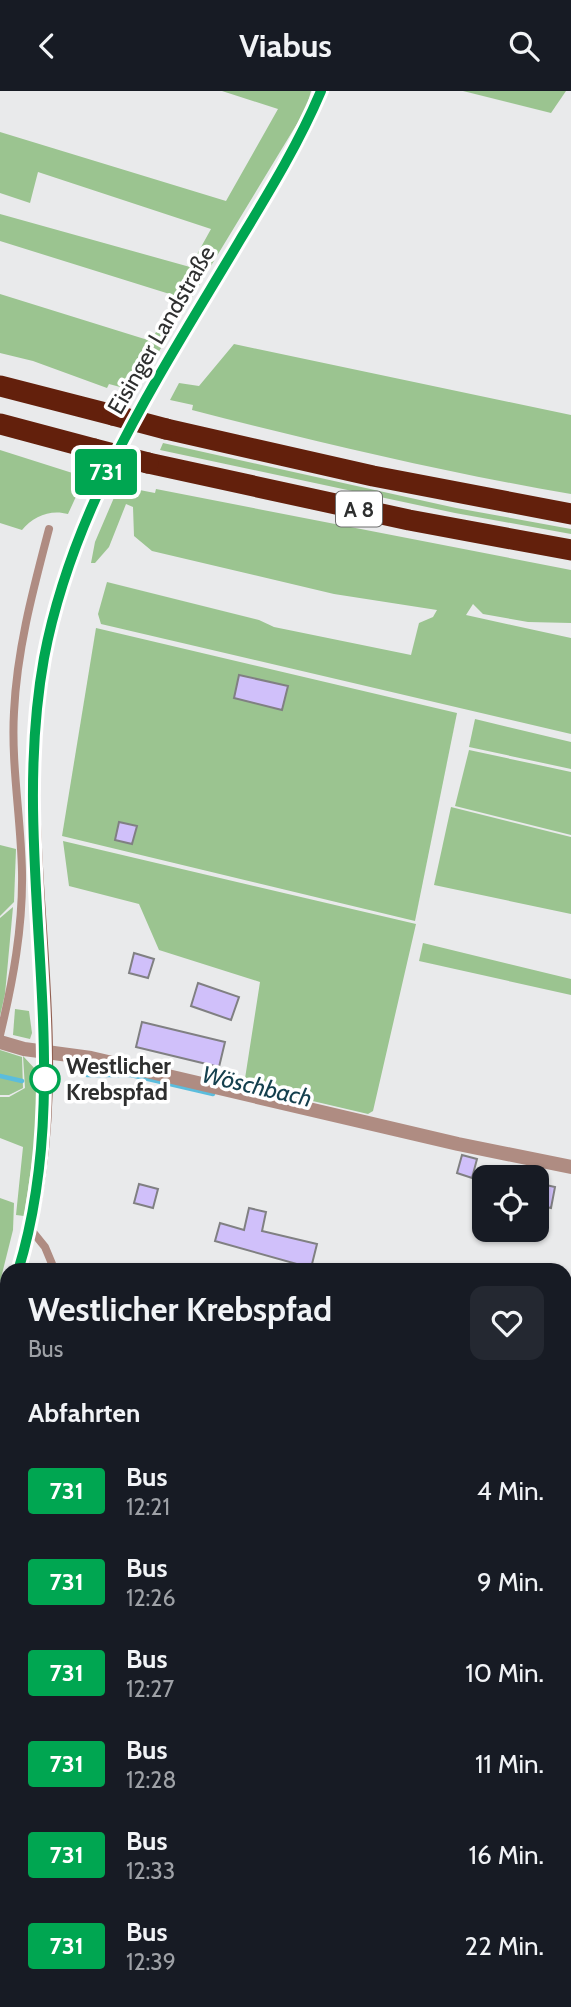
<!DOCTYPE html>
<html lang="de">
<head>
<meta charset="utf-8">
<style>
  :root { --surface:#171b24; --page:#242831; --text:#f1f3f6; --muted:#9ea1a6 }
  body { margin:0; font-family:Cabin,sans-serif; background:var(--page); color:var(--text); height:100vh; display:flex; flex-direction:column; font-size:26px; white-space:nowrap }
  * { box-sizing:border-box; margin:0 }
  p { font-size:23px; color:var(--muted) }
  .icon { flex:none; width:38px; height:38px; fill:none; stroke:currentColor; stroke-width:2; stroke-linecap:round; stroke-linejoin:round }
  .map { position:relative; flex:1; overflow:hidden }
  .side { position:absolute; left:0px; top:1172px; width:572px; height:744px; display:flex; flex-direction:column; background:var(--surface); border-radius:21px 21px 0 0; box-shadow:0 2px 5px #0004 }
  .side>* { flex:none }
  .badge { padding:0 14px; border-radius:5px; font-size:24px; line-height:46px }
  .buttons { position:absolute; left:472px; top:1074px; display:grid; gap:14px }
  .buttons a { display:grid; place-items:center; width:77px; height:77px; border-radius:14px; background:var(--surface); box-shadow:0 2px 5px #0004; font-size:35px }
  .map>.badge { position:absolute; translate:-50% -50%; box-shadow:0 0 0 4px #fff }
  h2 { padding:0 28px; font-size:26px; line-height:63px }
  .round { display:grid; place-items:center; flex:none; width:74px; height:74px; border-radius:14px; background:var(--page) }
  .summary { display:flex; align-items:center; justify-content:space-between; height:119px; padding:0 28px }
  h1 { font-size:33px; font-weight:700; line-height:52px }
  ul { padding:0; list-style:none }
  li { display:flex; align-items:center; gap:21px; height:91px; padding:0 28px }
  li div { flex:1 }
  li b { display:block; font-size:26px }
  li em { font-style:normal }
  li .badge { min-width:77px; font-weight:700; text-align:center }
  header { display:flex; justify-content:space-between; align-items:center; height:91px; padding:0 28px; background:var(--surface); font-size:32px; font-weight:700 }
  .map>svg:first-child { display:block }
  .green { fill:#9bc490 }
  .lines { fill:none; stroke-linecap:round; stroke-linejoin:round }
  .stream { stroke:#5bbddd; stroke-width:4.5 }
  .building { fill:#d0c0fa; stroke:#808082; stroke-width:2 }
  .service { stroke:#af8c82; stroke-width:8 }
  .minor { stroke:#af8c82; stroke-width:14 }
  .secondary { stroke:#905e50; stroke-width:14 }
  .motorway { stroke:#63200c; stroke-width:21 }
  .motorway-bridge { stroke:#63200c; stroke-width:21 }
  .line-casing { stroke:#fff; stroke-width:16 }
  .line { stroke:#00a651; stroke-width:10 }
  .stop-dot { fill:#fff; stroke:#00a651; stroke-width:3.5 }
  .labels { text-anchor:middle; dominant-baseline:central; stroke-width:7; stroke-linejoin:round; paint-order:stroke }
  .shield { fill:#fff; stroke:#6d6d6d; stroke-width:2 }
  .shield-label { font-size:21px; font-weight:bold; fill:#2e2f2f }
  .street-label { font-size:23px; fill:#2e2f2f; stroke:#fff }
  .stop-label { font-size:23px; font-weight:bold; fill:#2e2f2f; stroke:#fff; text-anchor:start }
  .water-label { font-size:24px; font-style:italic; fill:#14404e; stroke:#fff }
</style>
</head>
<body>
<header><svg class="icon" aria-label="back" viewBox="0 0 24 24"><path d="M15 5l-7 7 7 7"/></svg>Viabus<svg class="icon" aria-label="search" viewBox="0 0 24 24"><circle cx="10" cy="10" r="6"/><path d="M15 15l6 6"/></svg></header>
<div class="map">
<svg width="571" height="1916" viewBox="0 0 571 1916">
  <rect width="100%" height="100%" fill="#e9eaeb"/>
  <g class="green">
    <polygon points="222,0 311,0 306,18 135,300 109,293 107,297 33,270 0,262 0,203 151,250 176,205 0,150 0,123 190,176 211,138 38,81 30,112 0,102 0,41 226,110 278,18"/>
    <polygon points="463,0 566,0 551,22"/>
    <path d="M 234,253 L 571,324 L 571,403 C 443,381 317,351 192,319 L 193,314 L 170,309 L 179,292 L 199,295 Z"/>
    <polygon points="163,352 456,417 571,438 571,443 455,422 160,359"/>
    <path d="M 0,359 L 85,386 L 68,423 C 51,418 33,425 22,439 L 0,432 Z"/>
    <polygon points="119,395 155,402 156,398 571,479 571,532 528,531 483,523 473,513 466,524 571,547 571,643 101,533 98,523 107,491 259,529 274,536 411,564 419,532 433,526 437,519 334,503 152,460 134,445 133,416 126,413 109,456 95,472 91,472 95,451"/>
    <polygon points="96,537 457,622 415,830 62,745"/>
    <polygon points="475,628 571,651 571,678 469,656"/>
    <polygon points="469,659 571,681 571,744 455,715"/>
    <polygon points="451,716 571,746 571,823 434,794"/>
    <polygon points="63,750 416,833 373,1020 368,1023 244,994 260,891 159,859 139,813 69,795"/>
    <polygon points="0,754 16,758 14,811 0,825"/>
    <polygon points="13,816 5,903 0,925 0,827"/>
    <polygon points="423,852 571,888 571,904 419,870"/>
    <polygon points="15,918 29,920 32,942 30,948 13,944"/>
    <polygon points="0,959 22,966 23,997 9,1004 0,1004"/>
    <polygon points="23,965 36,979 36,1044 24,1125 16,1124 23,1056 0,1047 0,1006 9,1006 25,997"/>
    <polygon points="0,1107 14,1112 13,1139 0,1191"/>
    <polygon points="565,1222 571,1224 571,1543 565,1542"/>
    <polygon points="7,1239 7,1873 0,1871 0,1257"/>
    <polygon points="148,1909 305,1909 303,1916 174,1916"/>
  </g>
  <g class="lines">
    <g class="stream">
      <polyline points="87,984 131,984 213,1003"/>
      <polyline points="0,985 22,990"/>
    </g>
  </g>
  <g class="building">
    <polygon points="239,584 288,595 282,619 234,607"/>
    <polygon points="119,731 137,735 132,753 115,749"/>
    <polygon points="134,862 154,868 148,887 129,882"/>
    <polygon points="198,892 239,906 231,929 191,915"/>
    <polygon points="142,931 225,951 219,976 136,956"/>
    <polygon points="462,1064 477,1068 472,1087 457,1082"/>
    <polygon points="537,1092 555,1096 551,1117 537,1114"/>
    <polygon points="139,1093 158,1098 153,1117 134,1112"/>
    <polygon points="249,1117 266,1121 262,1140 317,1153 311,1177 215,1150 220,1132 244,1139"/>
  </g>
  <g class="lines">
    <g class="service">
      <path d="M 0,944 C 13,890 23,836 22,781 C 21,727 11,674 14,621 C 17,558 33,499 49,438"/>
      <polyline points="28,1135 45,1156 55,1180"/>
      <polyline points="0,1699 7,1671"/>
      <polyline points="0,1719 7,1720"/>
    </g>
    <polyline class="minor" points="0,951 24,958 91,967 458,1053 571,1076"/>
    <g class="secondary">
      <path d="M 18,1180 C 39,1111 47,1034 46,962 C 45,830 19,699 44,567 C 73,413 157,288 237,154 C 267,104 299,54 321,0"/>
      <polyline points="0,1233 7,1215"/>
    </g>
    <g class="motorway">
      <polyline points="0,295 113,324"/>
      <polyline points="0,333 94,358"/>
      <polyline points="166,338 373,385 571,423"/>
      <polyline points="148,372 409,429 571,459"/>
    </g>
    <g class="motorway-bridge">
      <polyline points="113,324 166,338"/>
      <polyline points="94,358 148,372"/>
    </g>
  </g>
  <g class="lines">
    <g class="line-casing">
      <path id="line" d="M 18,1180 C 80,979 7,771 44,567 C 73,413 161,282 240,149 C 269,101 299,52 321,0"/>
    </g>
    <use href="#line" class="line"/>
  </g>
  <circle class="stop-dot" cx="45" cy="988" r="14"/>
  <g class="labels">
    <rect class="shield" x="336" y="400.5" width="46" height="35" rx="5"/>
    <g class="shield-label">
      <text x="359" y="418">A 8</text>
    </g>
    <g class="street-label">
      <text transform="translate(161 239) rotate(-60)">Eisinger Landstraße</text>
    </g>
    <g class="stop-label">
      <text x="66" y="975">Westlicher<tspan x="66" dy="26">Krebspfad</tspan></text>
    </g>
    <g class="water-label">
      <text transform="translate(257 995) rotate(13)">Wöschbach</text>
    </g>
  </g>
</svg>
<div class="buttons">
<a><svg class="icon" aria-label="locate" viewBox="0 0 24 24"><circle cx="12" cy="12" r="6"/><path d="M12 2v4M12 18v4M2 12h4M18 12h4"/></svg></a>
</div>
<b class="badge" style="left:106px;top:381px;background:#00a651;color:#fff">731</b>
<section class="side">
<div class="summary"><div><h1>Westlicher Krebspfad</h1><p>Bus</p></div><a class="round"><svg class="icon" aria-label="heart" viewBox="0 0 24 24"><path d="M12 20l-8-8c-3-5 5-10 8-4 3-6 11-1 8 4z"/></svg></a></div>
<h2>Abfahrten</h2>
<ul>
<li><span class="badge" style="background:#00a651;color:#fff">731</span><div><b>Bus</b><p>12:21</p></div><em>4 Min.</em></li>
<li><span class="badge" style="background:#00a651;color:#fff">731</span><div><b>Bus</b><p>12:26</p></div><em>9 Min.</em></li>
<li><span class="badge" style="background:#00a651;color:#fff">731</span><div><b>Bus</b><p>12:27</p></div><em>10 Min.</em></li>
<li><span class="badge" style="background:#00a651;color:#fff">731</span><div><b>Bus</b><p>12:28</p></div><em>11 Min.</em></li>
<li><span class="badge" style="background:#00a651;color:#fff">731</span><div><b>Bus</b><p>12:33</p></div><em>16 Min.</em></li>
<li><span class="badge" style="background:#00a651;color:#fff">731</span><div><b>Bus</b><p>12:39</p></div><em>22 Min.</em></li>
</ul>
</section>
</div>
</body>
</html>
